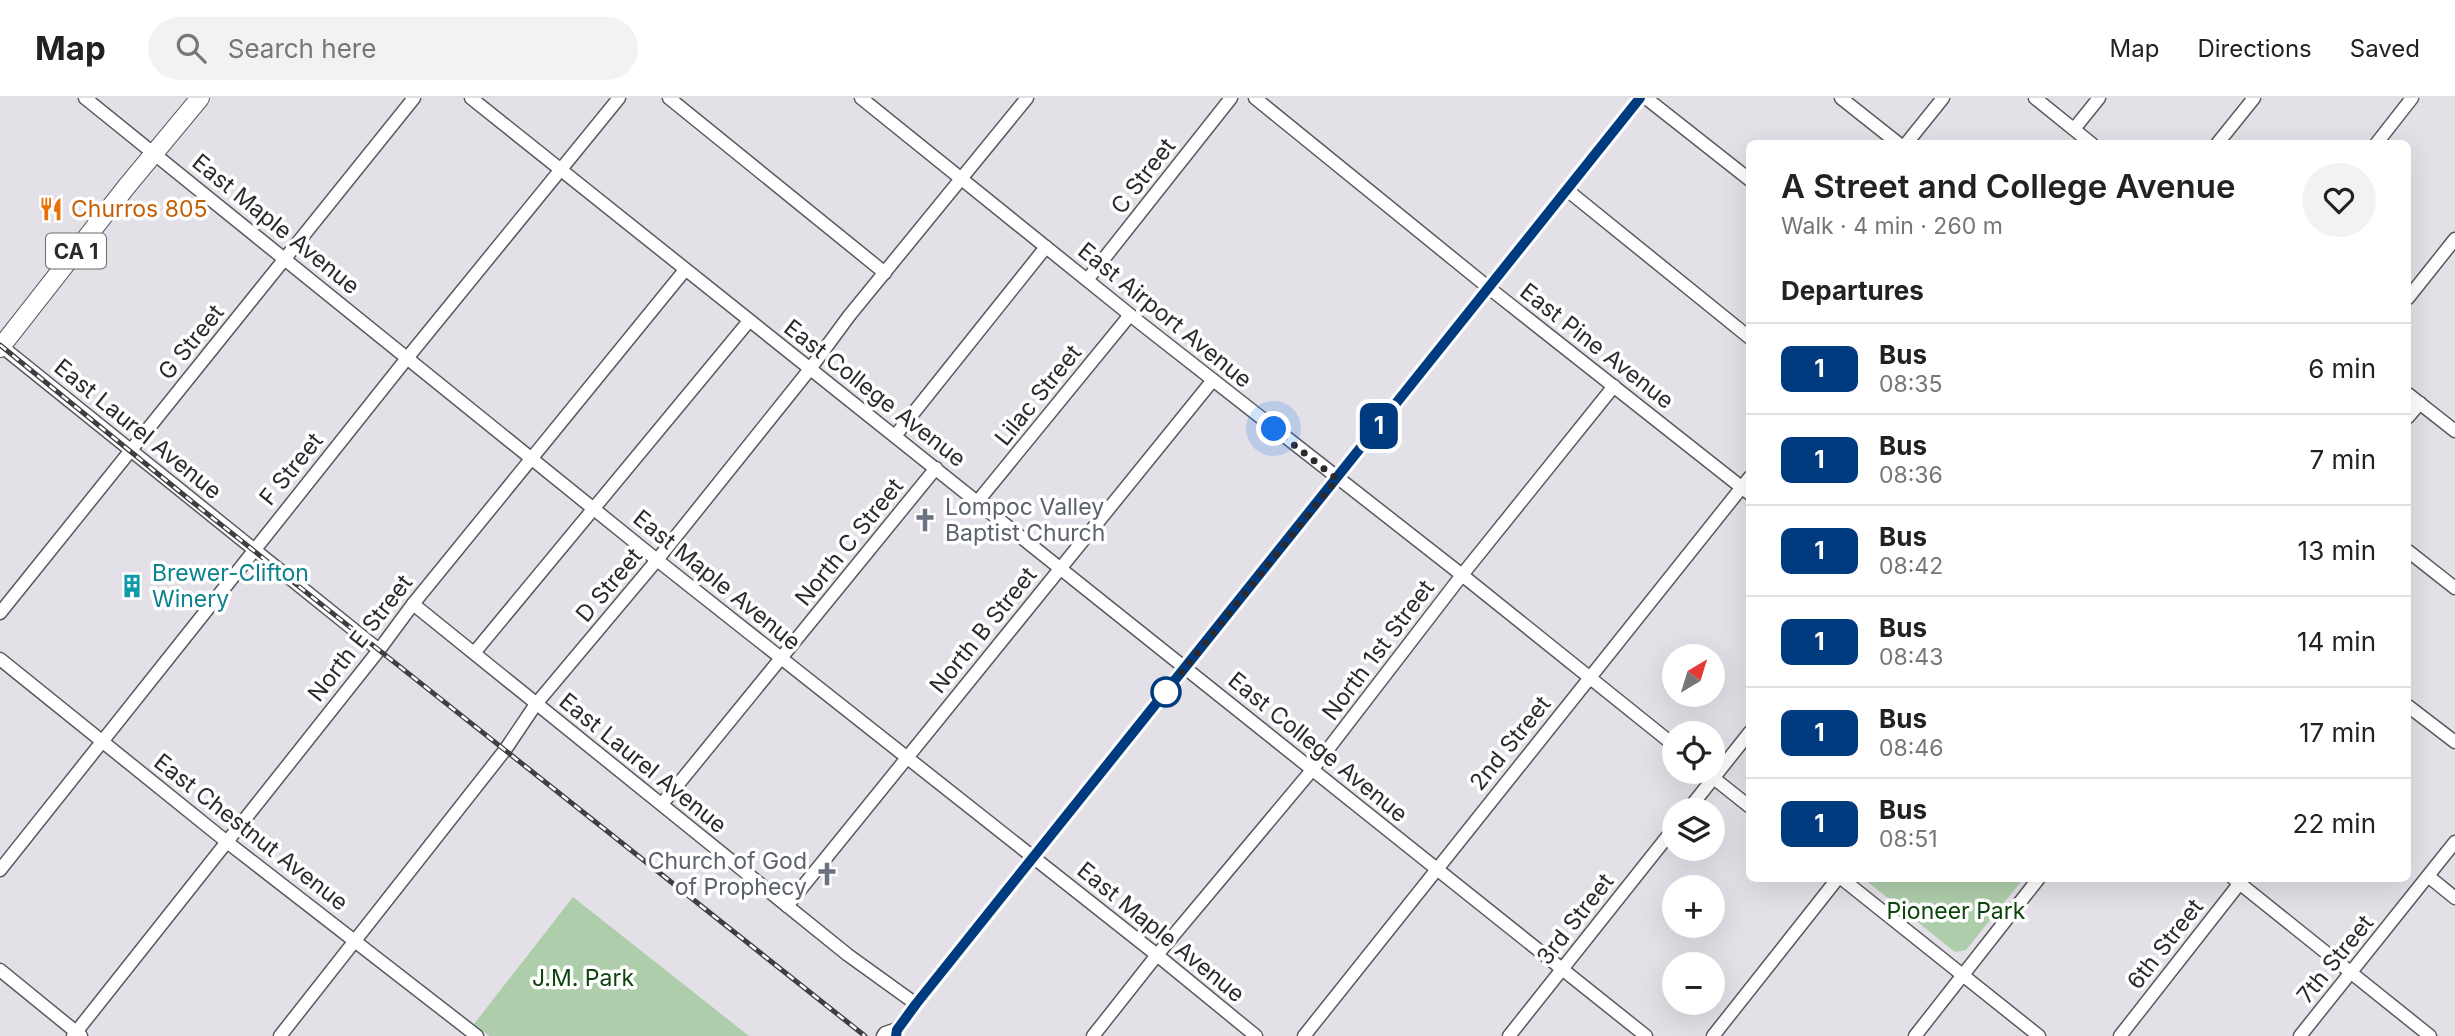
<!DOCTYPE html>
<html lang="en">
<head>
<meta charset="utf-8">
<style>
  :root { --surface:#fff; --page:#f2f2f2; --text:#222; --muted:#767676; --line:#e0e0e0 }
  body { margin:0; font-family:Inter,sans-serif; background:var(--page); color:var(--text); height:100vh; display:flex; flex-direction:column; font-size:26px; white-space:nowrap }
  * { box-sizing:border-box; margin:0 }
  p { font-size:23px; color:var(--muted) }
  .icon { flex:none; width:38px; height:38px; fill:none; stroke:currentColor; stroke-width:2; stroke-linecap:round; stroke-linejoin:round }
  .map { position:relative; flex:1; overflow:hidden }
  .sheet { position:absolute; left:1746px; top:42px; width:665px; height:742px; display:flex; flex-direction:column; background:var(--surface); border-radius:10px; box-shadow:0 7px 28px #0002 }
  .sheet>* { flex:none }
  .badge { padding:0 14px; border-radius:10px; font-size:24px; line-height:46px }
  .needle { width:46px; rotate:38deg }
  .buttons { position:absolute; left:1662px; top:546px; display:grid; gap:14px }
  .buttons a { display:grid; place-items:center; width:63px; height:63px; border-radius:50%; background:var(--surface); box-shadow:0 7px 28px #0002; font-size:35px }
  .you { position:absolute; width:35px; height:35px; margin:-18px; border:5px solid #fff; border-radius:50%; background:#1a73e8; box-shadow:0 0 0 10px #1a73e833 }
  .map>.badge { position:absolute; translate:-50% -50%; box-shadow:0 0 0 4px #fff }
  h2 { padding:0 35px; font-size:26px; line-height:63px }
  .round { display:grid; place-items:center; flex:none; width:74px; height:74px; border-radius:37px; background:var(--page) }
  .overview { display:flex; align-items:center; justify-content:space-between; height:119px; padding:0 35px }
  h1 { font-size:33px; font-weight:600; line-height:52px }
  ul { padding:0; list-style:none }
  li { display:flex; align-items:center; gap:21px; height:91px; padding:0 35px; border-top:2px solid var(--line) }
  li div { flex:1 }
  li b { display:block; font-size:26px }
  li em { font-style:normal }
  li .badge { min-width:77px; font-weight:700; text-align:center }
  header { display:flex; align-items:center; gap:42px; box-sizing:border-box; height:98px; padding:0 35px; background:var(--surface); border-bottom:2px solid var(--line) }
  header strong { font-size:33px }
  nav { display:flex; gap:38px; margin-inline-start:auto; font-size:24px }
  .search { width:490px; height:63px; background:var(--page); display:flex; align-items:center; gap:18px; box-sizing:border-box; padding:0 24px; border-radius:38px; color:var(--muted); font-size:26px }
  .map>svg:first-child { display:block }
  .green { fill:#aecdab }
  .lines { fill:none; stroke-linecap:round; stroke-linejoin:round }
  .minor-casing { stroke:#5b575f; stroke-width:15 }
  .highway-casing { stroke:#5b575f; stroke-width:20 }
  .minor { stroke:#fff; stroke-width:12 }
  .highway { stroke:#fff; stroke-width:18 }
  .rail-casing { stroke:#403e41; stroke-width:5 }
  .rail { stroke:#fff; stroke-width:2.5; stroke-dasharray:8; stroke-linecap:butt }
  .line-casing { stroke:#fff; stroke-width:16 }
  .line { stroke:#003b80; stroke-width:10 }
  .walk { stroke:#2c2a2d; stroke-width:7; stroke-dasharray:0 12.6 }
  .stop-dot { fill:#fff; stroke:#003b80; stroke-width:3.5 }
  .labels { text-anchor:middle; dominant-baseline:central; stroke-width:7; stroke-linejoin:round; paint-order:stroke }
  .shield { fill:#fff; stroke:#6b6a6c; stroke-width:2 }
  .shield-label { font-size:21px; font-weight:bold; fill:#2c2a2d }
  .street-label { font-size:23px; fill:#2c2a2d; stroke:#fff }
  .food-label { font-size:23px; fill:#c56008; stroke:#fff; text-anchor:start }
  .worship-label { font-size:23px; fill:#5b616d; stroke:#fff; text-anchor:start }
  .culture-label { font-size:23px; fill:#0d838f; stroke:#fff; text-anchor:start }
  .park-label { font-size:23px; fill:#0e450d; stroke:#fff }
</style>
</head>
<body>
<header>
<strong>Map</strong>
<div class="search"><svg class="icon" aria-label="search" viewBox="0 0 24 24"><circle cx="10" cy="10" r="6"/><path d="M15 15l6 6"/></svg>Search here</div>
<nav><a>Map</a><a>Directions</a><a>Saved</a></nav>
</header>
<div class="map">
<svg width="2455" height="938" viewBox="0 0 2455 938">
  <rect width="100%" height="100%" fill="#e4e0e8"/>
  <g class="green">
    <polygon points="1864,781 2023,781 1966,852 1955,854"/>
    <polygon points="573,799 749,938 489,938 474,926"/>
  </g>
  <g class="lines">
    <g class="minor-casing">
      <g id="minor">
        <polyline points="85,0 657,462 1157,857 1256,938"/>
        <polyline points="471,0 1646,938"/>
        <polyline points="669,0 885,175"/>
        <polyline points="861,0 1139,224 1462,477 1675,648"/>
        <polyline points="1255,0 1489,190 1750,396"/>
        <polyline points="1646,0 1750,82"/>
        <polyline points="1841,0 1899,46"/>
        <polyline points="2035,0 2092,46"/>
        <polyline points="2074,31 2099,0"/>
        <polyline points="1906,46 1943,0"/>
        <polyline points="2217,46 2254,0"/>
        <polyline points="2376,46 2412,0"/>
        <polyline points="1567,92 1750,240"/>
        <polyline points="1087,182 1231,0"/>
        <polyline points="2408,200 2455,141"/>
        <polyline points="0,247 379,552"/>
        <polyline points="2408,296 2455,333"/>
        <polyline points="2408,319 2420,305"/>
        <polyline points="895,338 1046,149"/>
        <polyline points="978,403 1130,217"/>
        <polyline points="2408,453 2455,490"/>
        <polyline points="413,506 848,857 916,906"/>
        <polyline points="0,515 414,0"/>
        <polyline points="474,555 749,223"/>
        <polyline points="0,561 227,744 477,938"/>
        <polyline points="2408,608 2455,644"/>
        <polyline points="1706,674 1750,709"/>
        <polyline points="662,706 936,370"/>
        <polyline points="1688,712 1750,634"/>
        <polyline points="0,772 408,259 619,0"/>
        <polyline points="2428,778 2455,800"/>
        <polyline points="1841,780 2039,938"/>
        <polyline points="2233,780 2430,938"/>
        <polyline points="787,808 1213,282"/>
        <polyline points="0,872 81,938"/>
        <polyline points="73,938 379,552 413,506 685,172"/>
        <polyline points="280,938 505,652 536,606 657,462 810,271 849,218 1027,0"/>
        <polyline points="883,938 885,935 897,931"/>
        <polyline points="896,938 897,931 916,906 1640,0"/>
        <polyline points="1093,938 1157,857 1312,672 1462,477 1614,288"/>
        <polyline points="1304,938 1750,379"/>
        <polyline points="1509,938 1675,729"/>
        <polyline points="1713,938 1838,780"/>
        <polyline points="1915,938 2039,780"/>
        <polyline points="2120,938 2243,781"/>
        <polyline points="2300,938 2455,744"/>
      </g>
    </g>
    <g class="highway-casing">
      <polyline id="highway" points="0,250 127,88 200,0"/>
    </g>
    <use href="#minor" class="minor"/>
    <use href="#highway" class="highway"/>
    <g class="rail-casing">
      <polyline id="rail" points="0,247 190,402 865,938"/>
    </g>
    <use href="#rail" class="rail"/>
  </g>
  <g class="lines">
    <g class="line-casing">
      <polyline id="line" points="896,938 897,932 916,906 1640,0"/>
    </g>
    <use href="#line" class="line"/>
    <polyline class="walk" points="1166,594 1337,381 1274,331"/>
  </g>
  <defs>
    <g id="restaurant-bare" transform="scale(1.89)"><path d="M-5-6h1v4h1v-4h1v4h1v-4h1v5L-1.5 .5V6h-2V.5L-5-1ZM5-6V6H3V1.5H1.5Q1.5-4 5-6Z" fill="#e8710a" stroke="#fff" stroke-width="2.5" paint-order="stroke"/></g>
    <g id="church-bare" transform="scale(1.89)"><path d="M-1.2-6h2.4v3.5h3.3v2.4h-3.3V6h-2.4V-.1h-3.3v-2.4h3.3Z" fill="#6b7280" stroke="#fff" stroke-width="2.5" paint-order="stroke"/></g>
    <g id="building-bare" transform="scale(1.89)"><path d="M-4-6H4V6H1V3H-1V6H-4ZM-2.5-4.3h1.7v1.8h-1.7ZM.8-4.3h1.7v1.8H.8ZM-2.5-1h1.7V.8h-1.7ZM.8-1h1.7V.8H.8Z" fill="#0f9aa8" stroke="#fff" stroke-width="2.5" paint-order="stroke"/></g>
  </defs>
  <g fill-rule="evenodd">
    <use href="#restaurant-bare" x="51" y="111"/>
    <use href="#church-bare" x="925" y="422"/>
    <use href="#building-bare" x="132" y="488"/>
    <use href="#church-bare" x="827" y="776"/>
  </g>
  <circle class="stop-dot" cx="1166" cy="594" r="14"/>
  <g class="labels">
    <rect class="shield" x="46" y="135.5" width="60" height="35" rx="5"/>
    <g class="shield-label">
      <text x="76" y="153">CA 1</text>
    </g>
    <g class="street-label">
      <text transform="translate(1143 78) rotate(-52)">C Street</text>
      <text transform="translate(276 126) rotate(39)">East Maple Avenue</text>
      <text transform="translate(1165 217) rotate(39)">East Airport Avenue</text>
      <text transform="translate(191 244) rotate(-51)">G Street</text>
      <text transform="translate(1597 248) rotate(38)">East Pine Avenue</text>
      <text transform="translate(875 295) rotate(38)">East College Avenue</text>
      <text transform="translate(1038 297) rotate(-51)">Lilac Street</text>
      <text transform="translate(138 331) rotate(39)">East Laurel Avenue</text>
      <text transform="translate(291 371) rotate(-51)">F Street</text>
      <text transform="translate(849 444) rotate(-51)">North C Street</text>
      <text transform="translate(717 482) rotate(39)">East Maple Avenue</text>
      <text transform="translate(609 487) rotate(-50)">D Street</text>
      <text transform="translate(983 532) rotate(-51)">North B Street</text>
      <text transform="translate(360 540) rotate(-52)">North E Street</text>
      <text transform="translate(1378 552) rotate(-53)">North 1st Street</text>
      <text transform="translate(1510 645) rotate(-51)">2nd Street</text>
      <text transform="translate(1318 649) rotate(39)">East College Avenue</text>
      <text transform="translate(643 665) rotate(39)">East Laurel Avenue</text>
      <text transform="translate(251 734) rotate(38)">East Chestnut Avenue</text>
      <text transform="translate(1575 821) rotate(-52)">3rd Street</text>
      <text transform="translate(1161 834) rotate(39)">East Maple Avenue</text>
      <text transform="translate(2165 846) rotate(-52)">6th Street</text>
      <text transform="translate(2335 861) rotate(-51)">7th Street</text>
    </g>
    <g class="food-label">
      <text x="71" y="111">Churros 805</text>
    </g>
    <g class="worship-label">
      <text x="945" y="409">Lompoc Valley<tspan x="945" dy="26">Baptist Church</tspan></text>
      <text x="807" y="763" text-anchor="end">Church of God<tspan x="807" dy="26">of Prophecy</tspan></text>
    </g>
    <g class="culture-label">
      <text x="152" y="475">Brewer-Clifton<tspan x="152" dy="26">Winery</tspan></text>
    </g>
    <g class="park-label">
      <text x="1956" y="813">Pioneer Park</text>
      <text x="583" y="880">J.M. Park</text>
    </g>
  </g>
</svg>
<div class="buttons">
<a><svg class="needle" viewBox="-14 -14 28 28"><path d="M0-13l5 13h-10z" fill="#e53935"/><path d="M0 13l5-13h-10z" fill="#767676"/></svg></a>
<a><svg class="icon" aria-label="locate" viewBox="0 0 24 24"><circle cx="12" cy="12" r="6"/><path d="M12 2v4M12 18v4M2 12h4M18 12h4"/></svg></a>
<a><svg class="icon" aria-label="layers" viewBox="0 0 24 24"><path d="M12 4l9 5-9 5-9-5zM3 14l9 5 9-5"/></svg></a>
<a>+</a>
<a>−</a>
</div>
<div class="you" style="left:1274px;top:331px"></div>
<b class="badge" style="left:1379px;top:328px;background:#003b80;color:#fff">1</b>
<section class="sheet">
<div class="overview"><div><h1>A Street and College Avenue</h1><p>Walk · 4 min · 260 m</p></div><a class="round"><svg class="icon" aria-label="heart" viewBox="0 0 24 24"><path d="M12 20l-8-8c-3-5 5-10 8-4 3-6 11-1 8 4z"/></svg></a></div>
<h2>Departures</h2>
<ul>
<li><span class="badge" style="background:#003b80;color:#fff">1</span><div><b>Bus</b><p>08:35</p></div><em>6 min</em></li>
<li><span class="badge" style="background:#003b80;color:#fff">1</span><div><b>Bus</b><p>08:36</p></div><em>7 min</em></li>
<li><span class="badge" style="background:#003b80;color:#fff">1</span><div><b>Bus</b><p>08:42</p></div><em>13 min</em></li>
<li><span class="badge" style="background:#003b80;color:#fff">1</span><div><b>Bus</b><p>08:43</p></div><em>14 min</em></li>
<li><span class="badge" style="background:#003b80;color:#fff">1</span><div><b>Bus</b><p>08:46</p></div><em>17 min</em></li>
<li><span class="badge" style="background:#003b80;color:#fff">1</span><div><b>Bus</b><p>08:51</p></div><em>22 min</em></li>
</ul>
</section>
</div>
</body>
</html>
